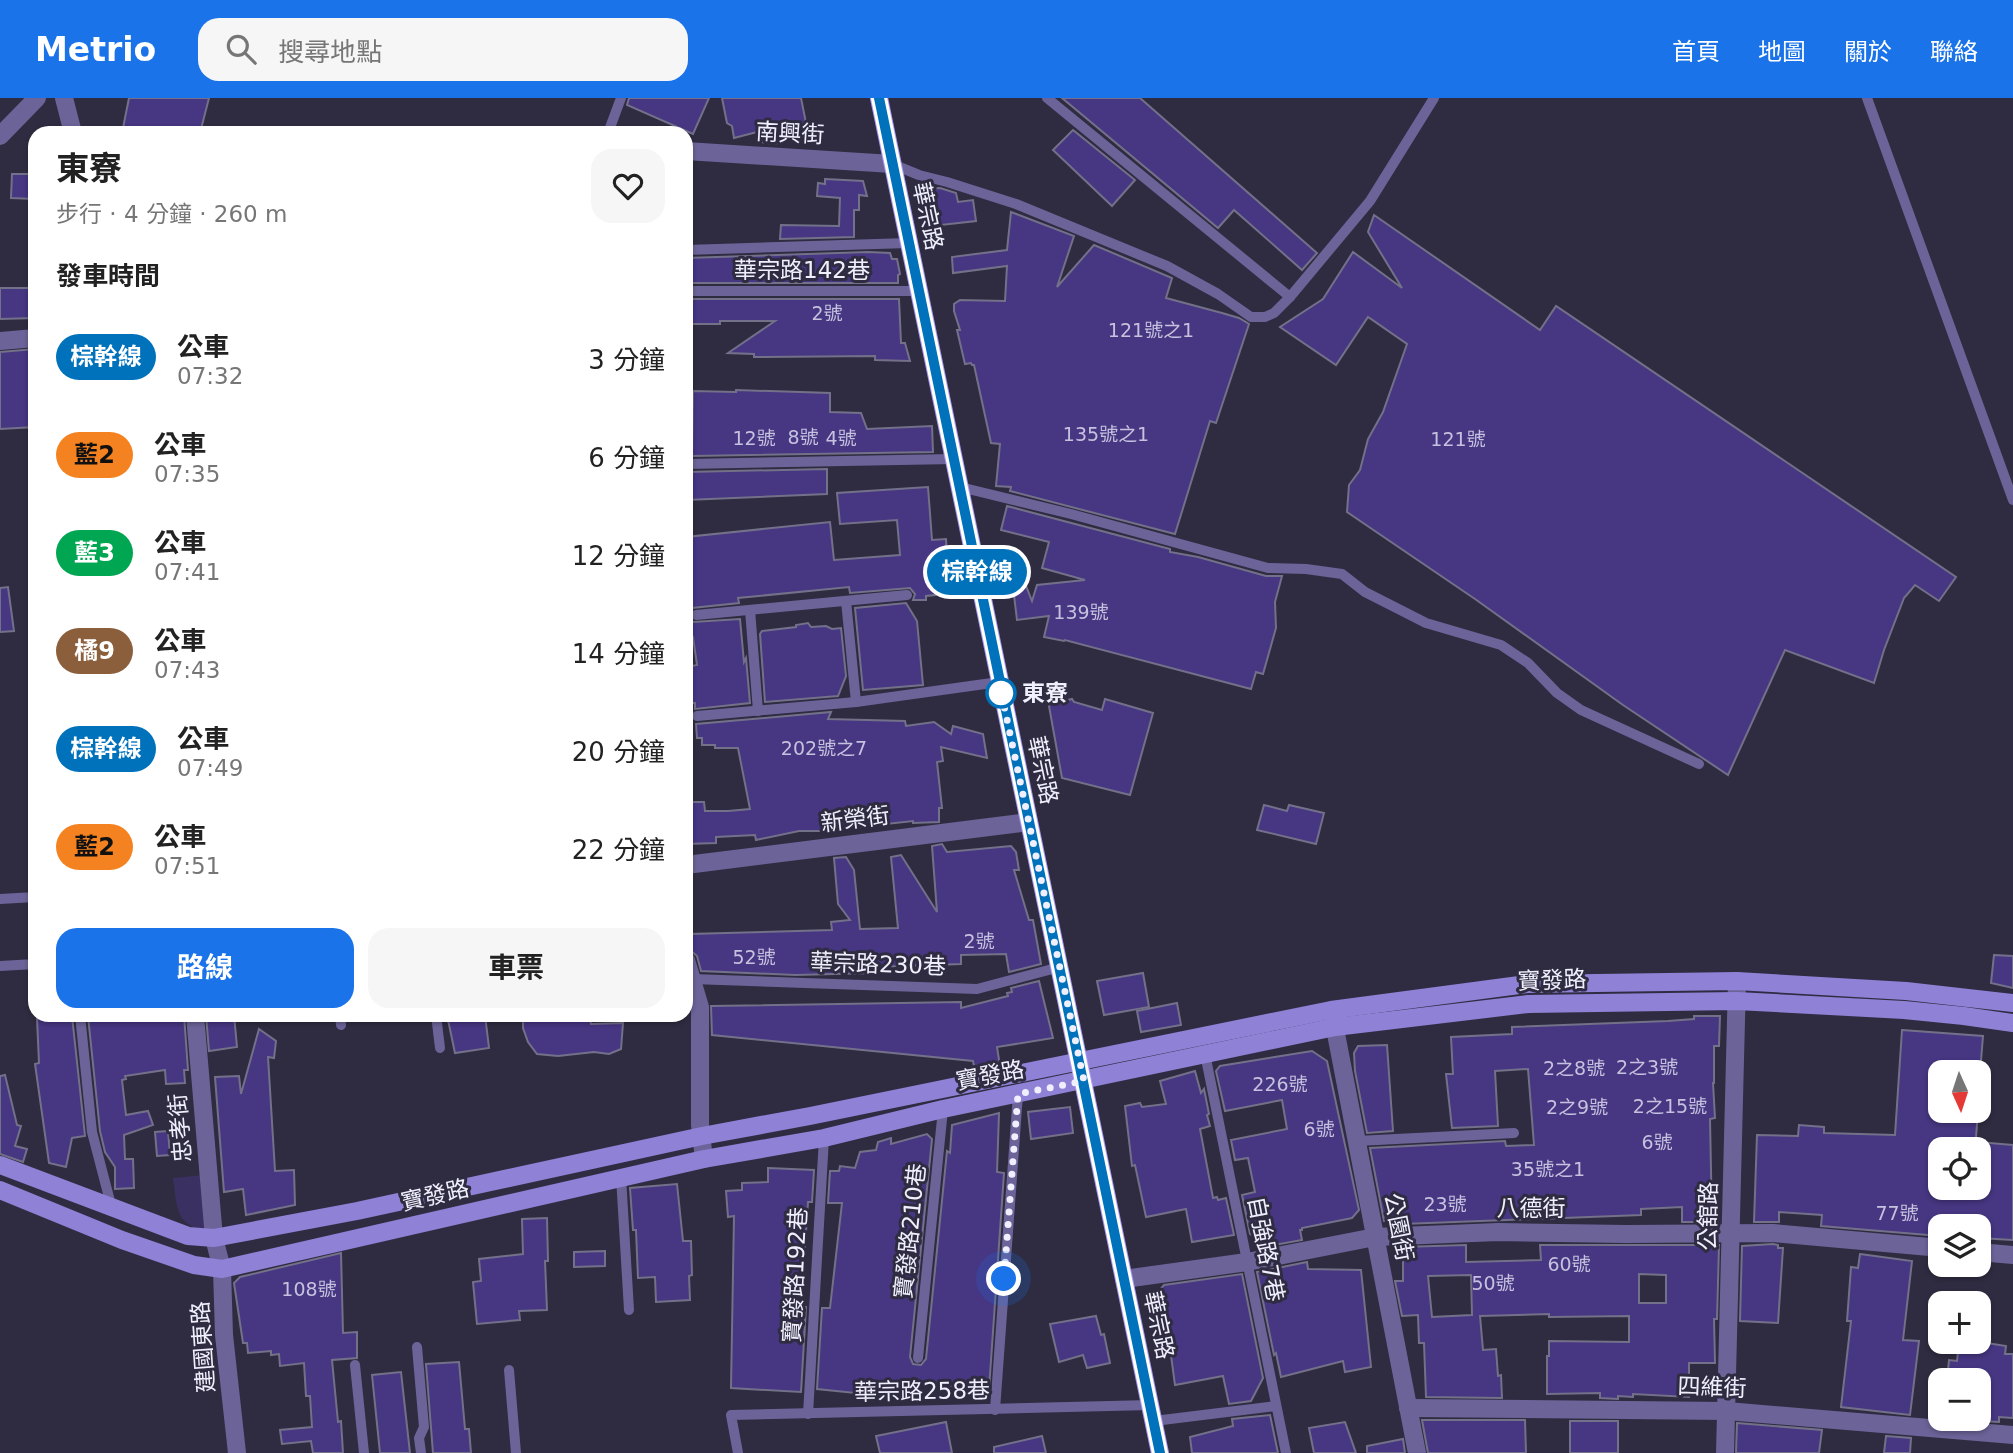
<!DOCTYPE html>
<html lang="zh-TW">
<head>
<meta charset="utf-8">
<style>
  :root { --surface:#fff; --page:#f6f6f6; --text:#222; --muted:#767676; --accent:#1a73e8 }
  body { margin:0; font-family:"DejaVu Sans","Noto Sans TC",sans-serif; background:var(--page); color:var(--text); height:100vh; display:flex; flex-direction:column; font-size:26px; white-space:nowrap }
  * { box-sizing:border-box; margin:0 }
  p { font-size:23px; color:var(--muted) }
  .icon { flex:none; width:38px; height:38px; fill:none; stroke:currentColor; stroke-width:2; stroke-linecap:round; stroke-linejoin:round }
  .map { position:relative; flex:1; overflow:hidden }
  .sheet { position:absolute; left:28px; top:28px; width:665px; height:896px; display:flex; flex-direction:column; background:var(--surface); border-radius:21px; box-shadow:0 2px 5px #0004 }
  .sheet>* { flex:none }
  .badge { padding:0 14px; border-radius:23px; font-size:24px; line-height:46px }
  .needle { width:46px; rotate:177deg }
  .controls { position:absolute; left:1928px; top:962px; display:grid; gap:14px }
  .controls a { display:grid; place-items:center; width:63px; height:63px; border-radius:14px; background:var(--surface); box-shadow:0 2px 5px #0004; font-size:35px }
  .you { position:absolute; width:35px; height:35px; margin:-18px; border:5px solid #fff; border-radius:50%; background:#1a73e8; box-shadow:0 0 0 10px #1a73e833 }
  .map>.badge { position:absolute; translate:-50% -50%; box-shadow:0 0 0 4px #fff }
  h2 { padding:0 28px; font-size:26px; line-height:63px }
  .round { display:grid; place-items:center; flex:none; width:74px; height:74px; border-radius:21px; background:var(--page) }
  .summary { display:flex; align-items:center; justify-content:space-between; height:119px; padding:0 28px }
  h1 { font-size:33px; font-weight:700; line-height:52px }
  .button { display:flex; gap:14px; margin-top:auto; padding:14px 28px }
  .button a { flex:1; height:80px; border-radius:21px; background:var(--accent); color:#fff; font-size:28px; font-weight:700; line-height:80px; text-align:center }
  .button a+a { background:var(--page); color:var(--text) }
  ul { padding:0; list-style:none }
  li { display:flex; align-items:center; gap:21px; height:98px; padding:0 28px }
  li div { flex:1 }
  li b { display:block; font-size:26px }
  li em { font-style:normal }
  li .badge { min-width:77px; font-weight:700; text-align:center }
  header { display:flex; align-items:center; gap:42px; box-sizing:border-box; height:98px; padding:0 35px; background:var(--accent); color:#fff }
  header strong { font-size:33px }
  nav { display:flex; gap:38px; margin-inline-start:auto; font-size:24px }
  .search { width:490px; height:63px; background:var(--page); display:flex; align-items:center; gap:18px; box-sizing:border-box; padding:0 24px; border-radius:21px; color:var(--muted); font-size:26px }
  .map>svg:first-child { display:block }
  .green { fill:#3a3061 }
  .building { fill:#473682; stroke:#737089; stroke-width:2; fill-rule:evenodd }
  .lines { fill:none; stroke-linecap:round; stroke-linejoin:round }
  .lane { stroke:#6c6499; stroke-width:10 }
  .street { stroke:#6c6499; stroke-width:18 }
  .secondary { stroke:#8f81d6; stroke-width:18 }
  .primary { stroke:#a99cf3; stroke-width:18 }
  .line-casing { stroke:#fff; stroke-width:16 }
  .line { stroke:#0072bc; stroke-width:10 }
  .walk { stroke:#f0effd; stroke-width:7; stroke-dasharray:0 12.6 }
  .stop-dot { fill:#fff; stroke:#0072bc; stroke-width:3.5 }
  .labels { text-anchor:middle; dominant-baseline:central; stroke-width:6; stroke-linejoin:round; paint-order:stroke }
  .number-label { font-size:19px; fill:#c6c1de }
  .street-label { font-size:23px; fill:#f0effd; stroke:#2f2c41 }
  .stop-label { font-size:23px; font-weight:bold; fill:#f0effd; stroke:#2f2c41; text-anchor:start }
</style>
</head>
<body>
<header>
<strong>Metrio</strong>
<div class="search"><svg class="icon" aria-label="search" viewBox="0 0 24 24"><circle cx="10" cy="10" r="6"/><path d="M15 15l6 6"/></svg>搜尋地點</div>
<nav><a>首頁</a><a>地圖</a><a>關於</a><a>聯絡</a></nav>
</header>
<div class="map">
<svg width="2013" height="1355" viewBox="0 0 2013 1355">
  <rect width="100%" height="100%" fill="#2f2c41"/>
  <path class="green" d="M 203,1077 L 206,1130 L 203,1133 C 174,1125 177,1106 173,1080 Z"/>
  <g class="building">
    <polygon points="129,0 209,0 200,35 177,35 162,32 161,35 122,35"/>
    <polygon points="629,0 709,0 693,36 627,7"/>
    <polygon points="722,0 801,0 806,25 782,29 785,43 774,46 760,44 757,34 734,40 732,28 727,25"/>
    <polygon points="1062,0 1140,0 1317,155 1302,172 1234,112 1218,130"/>
    <polygon points="1073,32 1135,82 1112,108 1053,52"/>
    <polygon points="12,76 35,76 35,101 11,100"/>
    <polygon points="825,81 863,83 867,98 859,97 859,112 854,112 854,139 780,141 781,127 839,128 840,100 817,98 818,85 825,86"/>
    <polygon points="940,90 956,95 958,104 973,102 976,123 932,128 928,91"/>
    <polygon points="1011,114 1074,138 1057,189 1094,147 1172,180 1166,200 1222,215 1239,220 1249,226 1216,325 1210,323 1175,436 1010,393 1011,389 996,388 1000,346 991,345 974,267 972,267 971,265 965,266 957,232 960,232 954,213 954,206 960,202 1005,203 1007,168 953,175 952,159 1007,152"/>
    <polygon points="1374,117 1540,232 1556,208 1956,479 1939,503 1915,487 1904,500 1884,552 1874,585 1785,552 1728,677 1623,607 1475,501 1347,414 1349,387 1360,372 1368,341 1383,314 1407,246 1368,219 1336,267 1280,229 1323,201 1353,154 1402,190 1368,134"/>
    <polygon points="868,154 890,155 892,161 897,161 900,176 898,177 898,185 688,185 688,172 686,172 686,160"/>
    <polygon points="0,190 35,190 35,220 0,221"/>
    <polygon points="688,201 899,201 901,245 905,245 910,263 875,262 875,258 754,259 754,256 728,255 775,223 720,223 720,226 688,226"/>
    <polygon points="35,251 35,329 0,331 0,254"/>
    <polygon points="736,292 830,295 830,314 861,315 867,331 932,328 933,354 692,358 693,293 736,294"/>
    <polygon points="827,371 827,396 686,402 686,374"/>
    <polygon points="928,389 932,442 946,441 947,460 953,472 955,495 926,498 926,502 913,502 915,496 910,490 850,495 849,489 738,500 739,505 692,510 688,518 693,524 740,521 744,564 746,560 750,605 695,611 695,605 686,605 686,569 697,567 693,539 686,541 686,439 830,424 834,462 900,457 897,422 840,426 837,395"/>
    <polygon points="1007,408 1170,451 1170,454 1198,459 1266,478 1282,478 1275,504 1276,530 1263,576 1256,574 1251,591 1065,542 1064,543 1044,539 1049,518 1017,522 1013,489 1026,488 1032,503 1037,487 1085,482 1042,470 1049,444 1001,432"/>
    <polygon points="8,489 14,533 0,534 0,490"/>
    <polygon points="906,505 917,523 923,587 863,592 855,510"/>
    <polygon points="808,525 811,529 826,528 832,531 841,530 846,578 838,598 765,604 760,536 762,533 796,529 796,527"/>
    <polygon points="1047,597 1068,602 1072,601 1074,604 1102,612 1105,601 1153,615 1130,697 1062,680"/>
    <polygon points="831,614 828,621 905,623 906,628 934,624 951,636 953,628 983,636 987,660 941,649 943,663 937,664 942,710 939,710 939,724 913,725 913,723 822,733 799,733 756,742 755,737 716,739 716,745 686,746 687,704 704,704 705,713 728,713 750,711 738,650 715,650 715,647 702,647 702,640 697,640 696,626"/>
    <polygon points="1264,707 1287,713 1289,707 1324,715 1316,746 1257,732"/>
    <polygon points="942,746 947,754 1011,748 1016,754 1019,772 1014,772 1029,822 1033,822 1041,866 1009,874 1006,856 961,857 961,866 874,869 874,875 795,877 701,873 697,858 689,851 689,836 832,832 831,824 850,822 838,806 834,760 846,759 854,772 860,831 898,830 891,759 901,757 937,814 932,748"/>
    <polygon points="1994,857 2013,858 2013,890 1991,885"/>
    <polygon points="1143,875 1149,909 1104,917 1097,883"/>
    <polygon points="1039,883 1053,940 997,949 1000,968 975,973 973,963 712,937 711,908 961,904 961,910 1008,898 1007,895 1012,894 1011,890"/>
    <polygon points="1177,905 1181,927 1141,934 1137,913"/>
    <polygon points="184,917 188,972 184,972 185,985 166,986 165,972 125,978 126,981 122,982 126,1017 148,1013 153,1027 124,1037 125,1061 133,1061 134,1090 115,1091 115,1069 105,1054 100,1033 88,918"/>
    <polygon points="206,917 234,917 237,949 209,953"/>
    <polygon points="447,917 485,917 489,950 455,955"/>
    <polygon points="523,917 589,917 591,926 623,925 621,951 609,956 594,954 558,958 537,956 528,944 523,930"/>
    <polygon points="72,918 85,1038 72,1040 66,1069 49,1065 35,966 39,965 37,920"/>
    <polygon points="1694,918 1720,918 1719,948 1714,948 1714,985 1713,985 1715,1020 1710,1021 1712,1124 1682,1124 1682,1109 1641,1111 1641,1117 1403,1126 1403,1123 1384,1123 1370,1050 1505,1043 1506,1048 1534,1047 1528,971 1495,973 1498,1028 1452,1030 1446,976 1453,976 1451,939 1512,936 1512,929 1668,923 1694,921"/>
    <polygon points="259,931 276,943 274,960 268,959 275,1073 294,1072 295,1107 246,1117 243,1091 224,1094 215,979 239,978 241,996"/>
    <polygon points="1902,932 1983,938 1980,975 1941,975 1941,1013 1978,1013 1975,1052 1941,1052 1941,1090 1979,1090 1979,1044 2013,1047 2013,1142 1979,1140 1979,1129 1941,1129 1941,1138 1928,1137 1821,1128 1822,1117 1779,1114 1779,1124 1754,1124 1757,1037 1798,1038 1799,1027 1824,1029 1824,1035 1895,1037"/>
    <polygon points="1387,947 1393,1033 1367,1035 1355,973 1354,955 1358,948"/>
    <polygon points="1312,953 1327,963 1359,1112 1352,1120 1302,1130 1302,1132 1300,1132 1302,1142 1268,1148 1250,1136 1242,1097 1255,1094 1248,1060 1235,1062 1231,1042 1287,1031 1282,1002 1225,1013 1216,973 1220,968"/>
    <polygon points="1195,973 1201,995 1204,991 1209,1016 1207,1017 1210,1028 1200,1031 1213,1100 1217,1099 1218,1102 1226,1100 1234,1137 1192,1144 1186,1111 1146,1119 1135,1067 1132,1068 1125,1008 1140,1005 1142,1009 1166,1006 1160,983"/>
    <polygon points="5,977 17,1027 21,1028 15,1048 27,1051 23,1064 0,1056 0,978"/>
    <polygon points="1070,1009 1073,1035 1031,1041 1028,1014"/>
    <polygon points="999,1015 997,1074 1004,1075 989,1291 905,1284 904,1294 856,1289 855,1295 817,1291 822,1210 830,1210 842,1105 828,1105 830,1073 839,1073 840,1068 855,1070 860,1054 876,1052 878,1044 891,1040 891,1046 927,1036 932,1041 910,1259 913,1266 921,1267 926,1261 947,1053 950,1055 952,1027"/>
    <polygon points="168,1033 170,1057 157,1058 155,1034"/>
    <polygon points="768,1070 814,1072 812,1104 808,1104 801,1209 806,1209 801,1294 731,1290 734,1118 728,1119 726,1093 742,1092 742,1085 768,1084"/>
    <polygon points="677,1086 683,1143 691,1143 692,1177 689,1178 690,1202 656,1204 655,1179 638,1180 636,1132 633,1132 630,1090"/>
    <polygon points="547,1120 548,1163 545,1163 547,1212 519,1213 520,1222 477,1226 473,1184 481,1183 479,1161 523,1156 522,1121"/>
    <polygon points="1773,1146 1778,1147 1778,1150 1783,1150 1778,1225 1740,1223 1742,1148"/>
    <path d="M 1466,1147 L 1466,1164 L 1541,1162 L 1540,1147 L 1719,1147 L 1717,1221 L 1714,1221 L 1715,1265 L 1689,1265 L 1689,1299 L 1633,1296 L 1633,1299 L 1618,1298 L 1618,1301 L 1600,1300 L 1600,1295 L 1547,1296 L 1547,1258 L 1549,1258 L 1549,1243 L 1629,1244 L 1629,1218 L 1549,1219 L 1549,1216 L 1480,1218 L 1483,1252 L 1496,1251 L 1498,1278 L 1501,1277 L 1502,1300 L 1426,1299 L 1424,1245 L 1419,1245 L 1418,1217 L 1402,1218 L 1395,1183 L 1403,1183 L 1403,1149 ZM 1639,1176 L 1666,1177 L 1666,1205 L 1639,1205 ZM 1471,1177 L 1472,1217 L 1432,1219 L 1428,1178 Z"/>
    <polygon points="605,1153 605,1168 574,1169 574,1154"/>
    <polygon points="341,1155 343,1235 357,1234 357,1260 332,1262 338,1324 341,1323 343,1355 313,1355 311,1343 282,1346 280,1332 312,1329 310,1298 306,1298 304,1265 280,1268 279,1256 271,1257 271,1253 248,1255 247,1245 243,1245 234,1185 240,1179"/>
    <polygon points="1860,1156 1912,1163 1903,1242 1919,1243 1910,1317 1841,1309 1851,1223 1847,1223 1851,1169 1858,1170"/>
    <polygon points="1307,1164 1308,1171 1361,1172 1371,1269 1345,1274 1343,1263 1281,1279 1276,1255 1274,1257 1257,1174"/>
    <polygon points="1242,1176 1263,1280 1251,1303 1229,1306 1223,1278 1175,1287 1168,1235 1158,1194 1164,1187"/>
    <polygon points="1096,1218 1101,1237 1104,1236 1110,1265 1087,1270 1083,1257 1059,1264 1050,1226"/>
    <polygon points="1959,1244 1981,1244 2006,1248 2005,1256 2013,1256 2013,1320 1999,1319 1999,1324 1981,1323 1985,1283 1947,1283 1949,1262 1957,1263"/>
    <polygon points="459,1264 465,1331 469,1331 471,1355 433,1355 426,1266"/>
    <polygon points="401,1274 410,1355 380,1355 372,1277"/>
    <polygon points="1270,1317 1278,1355 1192,1355 1190,1339 1233,1328 1232,1321"/>
    <polygon points="1422,1322 1525,1322 1526,1355 1428,1355"/>
    <rect x="1570" y="1323" width="48" height="32"/>
    <polygon points="946,1324 952,1355 880,1355 876,1338"/>
    <polygon points="1345,1324 1356,1355 1314,1355 1309,1330"/>
    <polygon points="1737,1325 1822,1332 1819,1355 1736,1355"/>
    <polygon points="1042,1338 1046,1355 994,1355 994,1349"/>
    <polygon points="1886,1338 1911,1340 1910,1355 1884,1355"/>
    <polygon points="1403,1341 1405,1355 1367,1355 1367,1348"/>
  </g>
  <g class="lines">
    <g class="lane">
      <polyline points="1047,0 1290,199 1370,103 1434,0"/>
      <polyline points="1867,0 2013,402"/>
      <polyline points="608,35 621,0"/>
      <polyline points="892,66 919,77 947,84 1016,106 1167,168 1218,196 1251,219 1265,219 1274,215 1290,199"/>
      <polyline points="686,152 909,145"/>
      <polyline points="686,193 918,193"/>
      <polyline points="686,366 954,361"/>
      <polyline points="960,389 1071,416 1268,470 1306,471 1342,476 1365,494 1426,525 1501,547 1528,565 1557,595 1581,612 1699,666"/>
      <polyline points="846,503 856,604"/>
      <polyline points="750,512 758,613"/>
      <polyline points="696,517 907,497"/>
      <polyline points="697,618 856,604 999,584"/>
      <polyline points="0,801 35,799"/>
      <polyline points="0,868 35,866"/>
      <polyline points="692,881 977,891 1060,869"/>
      <polyline points="80,917 92,1034 111,1107"/>
      <polyline points="340,917 341,927"/>
      <polyline points="436,917 440,950"/>
      <polyline points="1205,956 1286,1355"/>
      <polyline points="1357,1043 1514,1035"/>
      <polyline points="621,1079 629,1212"/>
      <polyline points="417,1249 424,1329 419,1340 421,1355"/>
      <polyline points="918,1260 943,1011"/>
      <polyline points="355,1267 364,1355"/>
      <polyline points="509,1272 516,1355"/>
      <polyline points="995,1312 1018,996"/>
      <polyline points="808,1316 824,1040"/>
      <polyline points="1154,1323 1276,1308"/>
      <polyline points="738,1355 731,1317 1151,1307"/>
    </g>
    <g class="street">
      <polyline points="64,0 73,35"/>
      <polyline points="0,38 37,0"/>
      <polyline points="686,53 892,66"/>
      <polyline points="0,243 35,240"/>
      <polyline points="686,767 1029,724"/>
      <polyline points="686,862 700,909 700,1027 704,1061"/>
      <polyline points="1332,915 1417,1355"/>
      <polyline points="195,917 214,1140 222,1171 224,1237 237,1355"/>
      <polyline points="1979,1154 2013,1157"/>
      <polyline points="1124,1181 1247,1164 1375,1139 1498,1134 1626,1136 1773,1135 1941,1150"/>
      <polyline points="1408,1310 1727,1313 2013,1337"/>
      <polyline points="1725,1355 1737,883"/>
    </g>
    <g class="secondary">
      <polyline points="0,1067 188,1138 214,1140 357,1113 702,1038 810,1018 1331,912 1527,886 1737,883 1906,893 2013,905"/>
      <polyline points="0,1092 122,1142 194,1167 222,1171 704,1061 824,1040 943,1011 1335,929 1528,906 1737,903 1904,912 1964,918 2013,925"/>
    </g>
    <polyline class="primary" points="879,0 1160,1355"/>
  </g>
  <g class="lines">
    <g class="line-casing">
      <polyline id="line" points="879,0 1160,1355"/>
    </g>
    <use href="#line" class="line"/>
    <polyline class="walk" points="1001,595 999,584 1084,983 1018,996 1004,1181"/>
  </g>
  <circle class="stop-dot" cx="1001" cy="595" r="14"/>
  <g class="labels">
    <g class="number-label">
      <text x="827" y="215">2號</text>
      <text x="1151" y="232">121號之1</text>
      <text x="1106" y="336">135號之1</text>
      <text x="803" y="339">8號</text>
      <text x="754" y="340">12號</text>
      <text x="841" y="340">4號</text>
      <text x="1458" y="341">121號</text>
      <text x="1081" y="514">139號</text>
      <text x="824" y="650">202號之7</text>
      <text x="979" y="843">2號</text>
      <text x="754" y="859">52號</text>
      <text x="1647" y="969">2之3號</text>
      <text x="1574" y="970">2之8號</text>
      <text x="1280" y="986">226號</text>
      <text x="1670" y="1008">2之15號</text>
      <text x="1577" y="1009">2之9號</text>
      <text x="1319" y="1031">6號</text>
      <text x="1657" y="1044">6號</text>
      <text x="1548" y="1071">35號之1</text>
      <text x="1445" y="1106">23號</text>
      <text x="1897" y="1115">77號</text>
      <text x="1569" y="1166">60號</text>
      <text x="1493" y="1185">50號</text>
      <text x="309" y="1191">108號</text>
    </g>
    <g class="street-label">
      <text transform="translate(790 35) rotate(3)">南興街</text>
      <text transform="translate(928 118) rotate(78)">華宗路</text>
      <text x="802" y="172">華宗路142巷</text>
      <text transform="translate(1043 672) rotate(78)">華宗路</text>
      <text transform="translate(855 721) rotate(-7)">新榮街</text>
      <text transform="translate(878 866) rotate(2)">華宗路230巷</text>
      <text transform="translate(1552 882) rotate(-2)">寶發路</text>
      <text transform="translate(990 977) rotate(-11)">寶發路</text>
      <text transform="translate(180 1030) rotate(-95)">忠孝街</text>
      <text transform="translate(435 1097) rotate(-13)">寶發路</text>
      <text x="1531" y="1110">八德街</text>
      <text transform="translate(1708 1118) rotate(-89)">公舘路</text>
      <text transform="translate(1399 1129) rotate(79)">公園街</text>
      <text transform="translate(910 1133) rotate(-84)">寶發路210巷</text>
      <text transform="translate(1266 1151) rotate(79)">自強路7巷</text>
      <text transform="translate(795 1177) rotate(-87)">寶發路192巷</text>
      <text transform="translate(1159 1227) rotate(78)">華宗路</text>
      <text transform="translate(203 1249) rotate(-94)">建國東路</text>
      <text transform="translate(1712 1289) rotate(2)">四維街</text>
      <text transform="translate(922 1293) rotate(-1)">華宗路258巷</text>
    </g>
    <g class="stop-label">
      <text x="1022" y="595">東寮</text>
    </g>
  </g>
</svg>
<div class="controls">
<a><svg class="needle" viewBox="-14 -14 28 28"><path d="M0-13l5 13h-10z" fill="#e53935"/><path d="M0 13l5-13h-10z" fill="#767676"/></svg></a>
<a><svg class="icon" aria-label="locate" viewBox="0 0 24 24"><circle cx="12" cy="12" r="6"/><path d="M12 2v4M12 18v4M2 12h4M18 12h4"/></svg></a>
<a><svg class="icon" aria-label="layers" viewBox="0 0 24 24"><path d="M12 4l9 5-9 5-9-5zM3 14l9 5 9-5"/></svg></a>
<a>+</a>
<a>−</a>
</div>
<div class="you" style="left:1004px;top:1181px"></div>
<b class="badge" style="left:977px;top:474px;background:#0072bc;color:#fff">棕幹線</b>
<section class="sheet">
<div class="summary"><div><h1>東寮</h1><p>步行 · 4 分鐘 · 260 m</p></div><a class="round"><svg class="icon" aria-label="heart" viewBox="0 0 24 24"><path d="M12 20l-8-8c-3-5 5-10 8-4 3-6 11-1 8 4z"/></svg></a></div>
<h2>發車時間</h2>
<ul>
<li><span class="badge" style="background:#0072bc;color:#fff">棕幹線</span><div><b>公車</b><p>07:32</p></div><em>3 分鐘</em></li>
<li><span class="badge" style="background:#f58220;color:#111">藍2</span><div><b>公車</b><p>07:35</p></div><em>6 分鐘</em></li>
<li><span class="badge" style="background:#00a651;color:#fff">藍3</span><div><b>公車</b><p>07:41</p></div><em>12 分鐘</em></li>
<li><span class="badge" style="background:#8b5e3c;color:#fff">橘9</span><div><b>公車</b><p>07:43</p></div><em>14 分鐘</em></li>
<li><span class="badge" style="background:#0072bc;color:#fff">棕幹線</span><div><b>公車</b><p>07:49</p></div><em>20 分鐘</em></li>
<li><span class="badge" style="background:#f58220;color:#111">藍2</span><div><b>公車</b><p>07:51</p></div><em>22 分鐘</em></li>
</ul>
<div class="button"><a>路線</a><a>車票</a></div>
</section>
</div>
</body>
</html>
